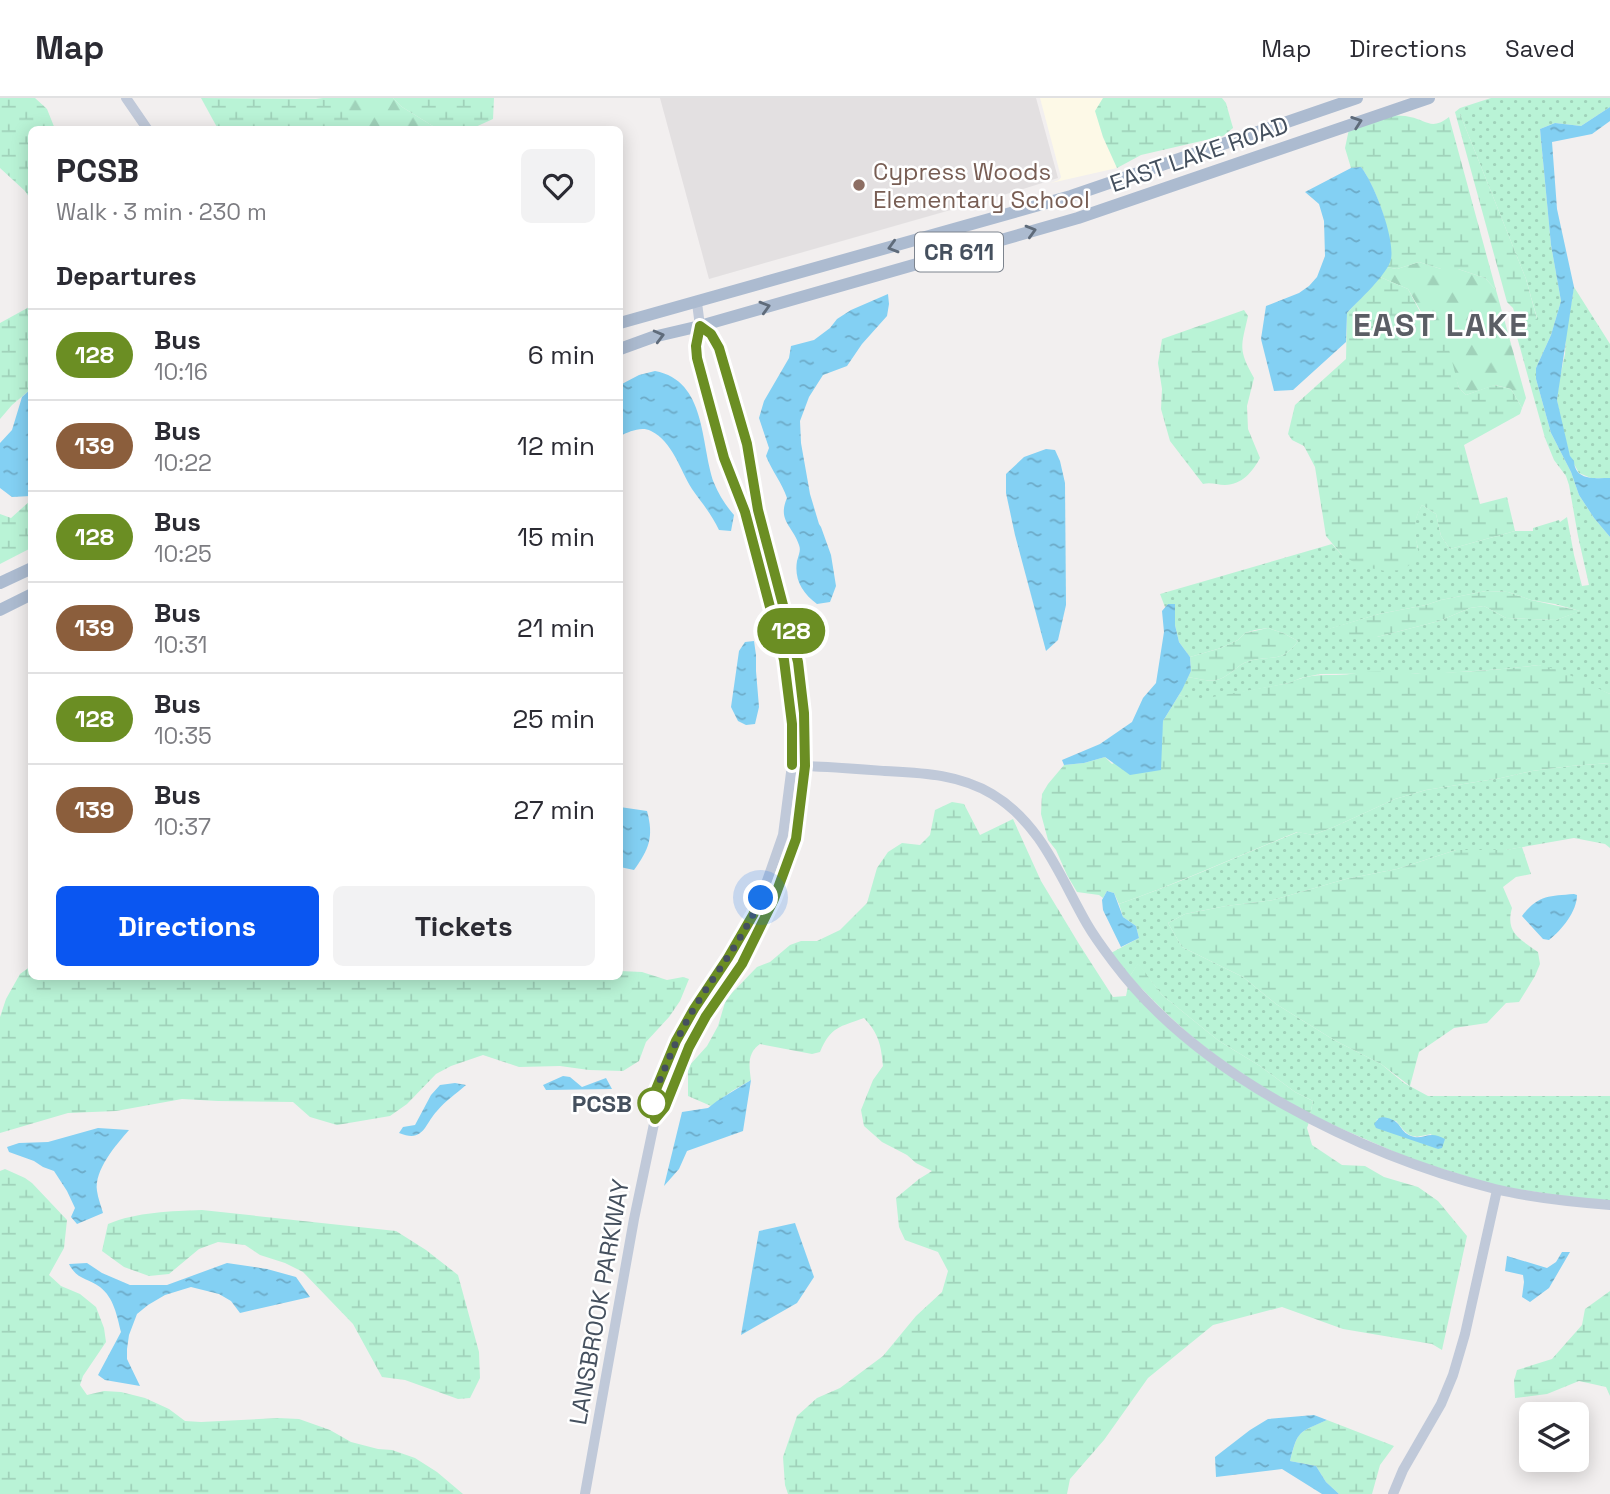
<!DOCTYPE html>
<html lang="en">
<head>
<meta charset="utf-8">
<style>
  :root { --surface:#fff; --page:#f2f2f3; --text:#2b2b33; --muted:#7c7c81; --line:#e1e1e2; --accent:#0a56f1 }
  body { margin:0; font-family:"Space Grotesk",sans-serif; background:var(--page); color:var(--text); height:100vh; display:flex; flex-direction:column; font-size:26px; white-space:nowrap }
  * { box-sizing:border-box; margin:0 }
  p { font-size:23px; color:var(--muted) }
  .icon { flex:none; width:38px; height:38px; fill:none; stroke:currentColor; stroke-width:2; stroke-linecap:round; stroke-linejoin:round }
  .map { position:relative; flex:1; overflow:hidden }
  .side { position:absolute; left:28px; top:28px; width:595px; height:854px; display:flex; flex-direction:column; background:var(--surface); border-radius:10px; box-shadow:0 4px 18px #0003 }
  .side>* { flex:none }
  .badge { padding:0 14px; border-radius:23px; font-size:24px; line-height:46px }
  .fabs { position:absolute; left:1519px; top:1304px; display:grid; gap:14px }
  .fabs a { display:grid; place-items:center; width:70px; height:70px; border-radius:10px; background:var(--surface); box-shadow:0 4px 18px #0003; font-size:35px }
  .you { position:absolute; width:35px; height:35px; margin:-18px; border:5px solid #fff; border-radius:50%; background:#1a73e8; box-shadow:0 0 0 10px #1a73e833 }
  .map>.badge { position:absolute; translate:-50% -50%; box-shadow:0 0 0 4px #fff }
  h2 { padding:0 28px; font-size:26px; line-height:63px }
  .round { display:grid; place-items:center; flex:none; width:74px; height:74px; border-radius:10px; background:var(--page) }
  .head { display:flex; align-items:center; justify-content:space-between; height:119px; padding:0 28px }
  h1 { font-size:33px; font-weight:600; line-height:52px }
  .primary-button { display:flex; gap:14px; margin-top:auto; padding:14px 28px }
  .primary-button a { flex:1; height:80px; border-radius:10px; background:var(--accent); color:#fff; font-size:28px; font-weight:600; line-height:80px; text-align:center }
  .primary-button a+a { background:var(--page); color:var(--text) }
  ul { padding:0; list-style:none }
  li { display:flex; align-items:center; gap:21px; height:91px; padding:0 28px; border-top:2px solid var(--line) }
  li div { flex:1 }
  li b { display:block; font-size:26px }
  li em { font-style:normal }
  li .badge { min-width:77px; font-weight:700; text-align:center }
  header { display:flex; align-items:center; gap:42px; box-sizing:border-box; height:98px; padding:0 35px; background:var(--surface); border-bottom:2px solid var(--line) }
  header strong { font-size:33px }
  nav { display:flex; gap:38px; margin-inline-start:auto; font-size:24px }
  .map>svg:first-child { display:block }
  .commercial { fill:#fdf9e7 }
  .education { fill:#e3e0e1 }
  .grass { fill:url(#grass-dots); fill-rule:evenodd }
  .forest { fill:url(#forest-firs) }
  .wetland { fill:url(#wetland-marsh) }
  .water { fill:url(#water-ripples) }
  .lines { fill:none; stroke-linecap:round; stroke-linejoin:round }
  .secondary { stroke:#c0c9d9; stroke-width:10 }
  .primary { stroke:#acbbd0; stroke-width:12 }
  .oneway { stroke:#5f6b7a }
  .line-casing { stroke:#fff; stroke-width:16 }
  .line { stroke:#6b8e23; stroke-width:10 }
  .walk { stroke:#45505e; stroke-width:7; stroke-dasharray:0 12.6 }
  .education-dot { fill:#8d6e63; stroke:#fff; stroke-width:2.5 }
  .stop-dot { fill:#fff; stroke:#6b8e23; stroke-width:3.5 }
  .labels { text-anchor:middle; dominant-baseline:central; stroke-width:5; stroke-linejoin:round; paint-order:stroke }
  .shield { fill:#fff; stroke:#7d848e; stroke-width:2 }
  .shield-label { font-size:23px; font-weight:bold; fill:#45505e }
  .street-label { font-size:24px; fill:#45505e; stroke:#fff }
  .education-label { font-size:24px; fill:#785e54; stroke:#fff; text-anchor:start }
  .stop-label { font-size:24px; font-weight:bold; fill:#45505e; stroke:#fff; text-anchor:end }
  .district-label { font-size:32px; font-weight:bold; letter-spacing:2px; fill:#5b5e65; stroke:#fff }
</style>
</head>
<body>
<header>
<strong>Map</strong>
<nav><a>Map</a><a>Directions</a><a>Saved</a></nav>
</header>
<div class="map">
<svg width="1610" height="1396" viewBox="0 0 1610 1396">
  <defs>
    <pattern id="grass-dots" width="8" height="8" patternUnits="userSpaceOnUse" patternTransform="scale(1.75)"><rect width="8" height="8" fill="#b9f3d6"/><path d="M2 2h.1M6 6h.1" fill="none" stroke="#a0d2ba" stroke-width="1.8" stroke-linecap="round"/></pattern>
    <pattern id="forest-firs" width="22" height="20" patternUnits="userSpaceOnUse" patternTransform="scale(1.75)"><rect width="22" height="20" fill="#b9f3d6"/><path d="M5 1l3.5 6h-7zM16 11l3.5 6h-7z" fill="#a0d2ba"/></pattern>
    <pattern id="wetland-marsh" width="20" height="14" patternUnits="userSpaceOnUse" patternTransform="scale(1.75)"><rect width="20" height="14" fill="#b9f3d6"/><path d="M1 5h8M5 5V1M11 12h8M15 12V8" fill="none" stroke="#a0d2ba"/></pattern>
    <pattern id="water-ripples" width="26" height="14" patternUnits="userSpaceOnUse" patternTransform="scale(1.75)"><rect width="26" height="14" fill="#83d0f3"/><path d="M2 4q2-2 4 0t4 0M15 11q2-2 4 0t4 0" fill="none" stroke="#6dabc8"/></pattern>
  </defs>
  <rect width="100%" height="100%" fill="#f2efef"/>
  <polygon class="commercial" points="1040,0 1103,0 1096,13 1103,39 1117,70 1051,85 1059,82 1061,79"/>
  <polygon class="education" points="660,0 1036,0 1058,80 1010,95 709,181"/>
  <g class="grass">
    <path d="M 1491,0 L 1610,0 L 1610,9 L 1581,28 L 1555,25 L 1540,31 L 1551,147 L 1561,203 L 1551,237 L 1536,270 L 1536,281 L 1551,335 L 1571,374 L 1579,397 L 1594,420 L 1610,439 L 1610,596 L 1539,567 L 1503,571 L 1445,575 L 1320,576 L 1301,580 L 1289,585 L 1196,603 L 1179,597 L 1188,579 C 1196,580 1208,584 1216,582 C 1227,580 1235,570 1244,565 C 1267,555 1281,568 1298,543 L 1283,535 L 1268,530 L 1255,532 L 1245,535 L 1238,542 L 1221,550 L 1190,559 L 1179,544 L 1175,527 L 1175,518 L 1169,506 L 1165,509 L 1160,496 L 1332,446 L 1342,457 L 1418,450 C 1413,432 1413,423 1422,407 L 1436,416 L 1441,438 L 1450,451 L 1515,433 L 1533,433 L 1533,430 L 1559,422 L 1560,424 L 1567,419 L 1574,457 L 1582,488 L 1589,487 L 1578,438 L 1569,387 L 1566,378 L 1554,362 L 1545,340 L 1514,228 L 1537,220 L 1526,181 L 1460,16 L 1460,10 ZM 1486,493 L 1508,494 L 1531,502 L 1555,506 L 1580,513 L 1556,522 L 1506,520 L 1484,508 L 1470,510 L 1439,523 L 1377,539 L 1329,531 L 1379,516 L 1426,507 L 1441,502 Z"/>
    <polygon points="1574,189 1610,246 1610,380 1591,380 1579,375 1570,359 1560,319 1557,302 1559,284 1565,256 1566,236"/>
    <path d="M 1610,665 L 1610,750 L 1605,746 L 1574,740 L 1506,752 L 1456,752 L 1397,771 L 1346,781 L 1273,802 L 1226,808 L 1185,816 L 1168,825 L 1182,849 L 1243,879 L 1276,906 L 1334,942 L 1381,966 L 1404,985 L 1428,998 L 1610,998 L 1610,1103 L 1587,1102 L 1498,1088 L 1413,1062 L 1310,1017 L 1313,1003 L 1295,994 L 1260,968 L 1219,943 L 1162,897 L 1138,866 L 1130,878 L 1111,855 L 1139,840 L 1136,828 L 1123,819 L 1119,806 C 1180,785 1238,758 1298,734 L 1313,737 L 1336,728 L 1395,701 L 1426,692 L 1501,680 L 1532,673 L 1571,668 ZM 1378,1021 L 1396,1023 C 1409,1039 1410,1041 1431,1036 L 1438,1051 L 1376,1022 Z"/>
  </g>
  <g class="forest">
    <polygon points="316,0 393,0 402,9 436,30 464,31 353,31 354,30 323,1"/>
    <polygon points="1419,164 1441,171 1458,171 1485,180 1496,192 1526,300 1522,310 1511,291 1495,287 1466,297 1459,290 1452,268 1408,191 1380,179 1386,169 1397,171"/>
  </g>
  <g class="wetland">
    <polygon points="0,0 35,0 47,11 55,31 32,32 31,102 25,93 0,70"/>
    <polygon points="201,0 323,1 344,13 354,30 353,32 218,31"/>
    <polygon points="393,0 494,0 493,21 471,31 436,30 402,9"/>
    <polygon points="1103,0 1222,0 1226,5 1233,30 1223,38 1141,57 1117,70 1103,39 1095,13"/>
    <polygon points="1460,10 1460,16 1526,181 1537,221 1518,227 1513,210 1507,204 1455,14"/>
    <path d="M 1392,17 C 1398,18 1404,17 1410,19 C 1427,22 1431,33 1449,19 L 1496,192 L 1485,180 L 1458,171 L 1441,171 L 1419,164 L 1397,171 L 1386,169 C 1399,148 1375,87 1361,69 L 1351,70 L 1345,50 L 1349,31 Z"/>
    <path d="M 1380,179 L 1408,191 L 1426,225 L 1447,244 L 1459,290 L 1466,297 L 1494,287 L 1511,291 L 1522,310 L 1520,316 L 1464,347 L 1480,406 L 1507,399 L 1515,433 L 1450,451 L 1441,438 L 1436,416 L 1422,407 C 1410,429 1417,437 1419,460 L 1403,472 L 1385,473 L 1360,468 L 1342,457 L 1326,438 L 1315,369 L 1304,348 L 1292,342 L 1288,336 L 1295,307 L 1346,261 L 1347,215 Z"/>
    <polygon points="31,208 31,291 12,307 0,321 0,225"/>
    <path d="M 1244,212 L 1248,218 C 1241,249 1238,251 1254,280 L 1247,308 L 1248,331 L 1260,360 C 1253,373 1242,387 1225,387 C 1217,387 1211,384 1203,386 L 1170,343 L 1161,311 L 1162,291 L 1158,265 L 1162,241 Z"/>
    <polygon points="31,402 31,450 0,466 0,416 11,420"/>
    <polygon points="1486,493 1508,494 1531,502 1581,513 1556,522 1506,520 1484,508 1470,510 1439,523 1377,539 1347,540 1328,531 1379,516 1426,507 1441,502"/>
    <path d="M 1268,530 L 1283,535 L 1298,543 C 1281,568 1267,555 1244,565 C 1235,570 1227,580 1216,582 C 1208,584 1196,580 1188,579 L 1191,573 L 1190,559 L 1221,550 L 1238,542 L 1245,535 Z"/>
    <path d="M 1539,567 L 1559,572 L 1610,596 L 1610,665 L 1571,668 L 1532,673 L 1501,680 L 1426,692 L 1395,701 L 1336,728 L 1313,737 L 1297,734 C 1238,758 1179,785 1119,806 L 1114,795 L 1107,793 L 1103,800 L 1099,797 L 1077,794 L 1067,777 L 1056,752 L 1048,742 L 1041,716 L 1042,696 L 1048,686 L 1064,667 L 1084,665 L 1105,659 L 1112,666 L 1161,641 L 1163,623 L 1179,597 L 1196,602 L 1289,585 C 1307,577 1316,577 1336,577 C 1350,577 1364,573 1378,573 C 1392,573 1407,576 1421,575 C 1460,575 1500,572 1539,567 Z"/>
    <path d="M 952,704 L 964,706 L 980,737 L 1013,721 L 1041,783 L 1079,846 L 1113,899 L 1126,898 L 1128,888 L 1152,914 L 1309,1024 L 1307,1030 L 1312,1047 L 1342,1067 L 1365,1068 L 1384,1079 L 1418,1089 L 1438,1103 L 1467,1138 L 1442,1252 L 1432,1246 L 1343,1231 L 1282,1209 L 1213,1227 L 1148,1280 L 1104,1342 L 1070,1381 L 1067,1396 L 788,1396 L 785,1387 L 783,1359 L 797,1318 L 817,1300 L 840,1290 L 883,1258 L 916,1218 L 942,1194 L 948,1173 L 938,1154 L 905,1142 L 899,1129 L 896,1100 L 919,1081 L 932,1073 L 916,1065 L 907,1057 L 882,1044 L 864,1028 L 861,1012 L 873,982 L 883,968 C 881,947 879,936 864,920 C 840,929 831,928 820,954 L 812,956 L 760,946 C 747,955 749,968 751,982 L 732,993 L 711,1008 L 688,998 L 688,969 L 707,948 L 718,928 L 726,901 L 757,869 L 770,864 L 790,847 L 801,843 L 817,843 L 840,832 L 867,805 L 877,770 L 888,754 L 902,745 L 920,747 L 930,737 L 935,712 Z"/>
    <path d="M 1522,749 L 1531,776 L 1516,779 L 1503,789 L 1512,810 C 1505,835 1520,841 1538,854 L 1540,866 L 1535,878 L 1519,904 L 1506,905 L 1487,925 L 1454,930 L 1419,954 L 1410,988 L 1381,966 L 1334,942 L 1276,906 L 1243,879 L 1182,849 L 1168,825 L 1185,816 L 1226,808 L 1273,802 L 1346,781 L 1397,771 L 1456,752 L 1506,752 Z"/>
    <path d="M 1138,865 L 1162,897 L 1219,943 L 1260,968 L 1295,994 L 1313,1003 L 1310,1017 C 1274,996 1238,975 1205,949 C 1178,928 1153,903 1130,878 Z"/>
    <polygon points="31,868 32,878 620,878 620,873 642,874 667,882 683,879 689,881 680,903 669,919 646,944 639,963 623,973 589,972 560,968 519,969 483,957 451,968 436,976 407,1006 390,1018 337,1027 310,1019 293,1004 218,1003 182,1001 116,1013 68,1015 0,1035 0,919 6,901 20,876"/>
    <polygon points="5,1071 25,1080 32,1085 67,1122 64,1150 49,1177 61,1188 80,1196 96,1209 104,1230 106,1244 83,1278 80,1287 87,1297 104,1293 121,1294 145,1300 169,1311 185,1323 201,1324 278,1320 299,1321 330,1332 351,1344 378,1351 392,1352 415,1360 437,1374 463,1396 0,1396 0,1073"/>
    <path d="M 202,1112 L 396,1133 L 426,1152 L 458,1177 L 479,1254 L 480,1280 L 470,1300 L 458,1301 L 405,1282 L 382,1279 L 353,1226 L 303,1174 L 285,1165 L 260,1157 L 245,1147 L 218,1144 L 199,1151 L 169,1176 L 149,1178 L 124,1169 L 102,1153 L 108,1126 C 136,1114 172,1113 202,1112 Z"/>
    <polygon points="1610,1193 1610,1298 1606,1289 1579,1283 1547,1296 1515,1300 1514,1283 1517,1272 1552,1261 1582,1227 1585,1211"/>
    <path d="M 1327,1322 L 1394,1348 L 1380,1367 L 1372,1396 L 1339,1396 L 1326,1384 L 1316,1368 L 1290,1363 C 1298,1333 1297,1335 1327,1322 Z"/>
  </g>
  <g class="water">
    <path d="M 1610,9 L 1610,23 L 1592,36 L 1552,44 L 1557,111 L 1574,189 L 1557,302 L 1570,358 L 1574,363 C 1575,383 1595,380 1610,380 L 1610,439 L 1594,420 L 1579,397 L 1571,374 L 1551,335 L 1536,281 L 1536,270 L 1551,237 L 1561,203 L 1551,147 L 1540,31 L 1555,25 L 1581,28 Z"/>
    <path d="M 1361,69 C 1374,85 1395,140 1391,161 C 1388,176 1358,203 1347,215 L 1346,244 L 1293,292 L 1274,293 L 1261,241 L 1266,208 L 1299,195 L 1309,188 L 1317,179 L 1325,158 L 1324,123 L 1319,106 L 1305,94 L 1351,70 Z"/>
    <path d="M 888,196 L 889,206 L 887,218 L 862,246 L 847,268 L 823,277 L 809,299 L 800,323 L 801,345 L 810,396 L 819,426 L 821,429 L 831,457 L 836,488 L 830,504 L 817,506 C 802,495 794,481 797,463 C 799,456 801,452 799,447 C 793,428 777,423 787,400 C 782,385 772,373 766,358 L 769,350 L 759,320 L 764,303 L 789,260 L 791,248 L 814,242 L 830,230 L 837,221 L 851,212 Z"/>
    <path d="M 655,273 C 707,283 700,345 714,385 C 719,397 726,408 734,417 L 731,433 L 719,432 C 712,417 702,405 692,391 C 680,372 673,344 651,333 C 641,328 629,334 620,338 L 620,287 L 639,277 Z"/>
    <polygon points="31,291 31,398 12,399 0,390 0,345 12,332 22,299"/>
    <polygon points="1046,351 1055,352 1060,363 1065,385 1066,507 1058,542 1046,553 1015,437 1006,395 1006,376 1024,359"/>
    <polygon points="1168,506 1175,506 1175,527 1179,544 1190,559 1191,573 1182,592 1163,623 1161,672 1130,677 1105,659 1084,665 1064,667 1062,662 1100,646 1132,624 1143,600 1156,585 1164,534 1162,513"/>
    <polygon points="754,543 756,557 756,573 759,609 755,626 746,627 738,623 731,609 739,553 745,544"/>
    <path d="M 620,709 L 647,713 C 654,739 649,751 634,772 L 620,769 Z"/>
    <polygon points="1107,793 1114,795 1123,819 1136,828 1139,840 1121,849 1103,812 1102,802"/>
    <path d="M 1574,796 L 1577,797 C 1577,813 1562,832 1549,842 L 1543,841 L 1522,818 C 1538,797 1549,798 1574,796 Z"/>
    <polygon points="563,978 570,979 582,989 606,980 612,991 546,992 543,987"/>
    <polygon points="751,982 743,1033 687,1053 679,1071 664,1088 682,1014 708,1010 717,1003"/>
    <path d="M 455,985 L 466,987 C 456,996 445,1003 437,1013 C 424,1027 424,1045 399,1035 L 403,1029 L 415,1027 L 431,997 L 440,987 Z"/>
    <path d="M 1383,1019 C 1403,1022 1398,1033 1411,1038 C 1423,1043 1429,1031 1445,1041 L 1442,1050 L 1438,1051 L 1376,1030 L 1374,1026 L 1379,1020 Z"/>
    <path d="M 98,1030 L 129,1032 C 116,1047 94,1072 97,1093 C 98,1100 101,1108 103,1115 L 77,1126 L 71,1119 L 75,1110 L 67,1093 L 54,1073 L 43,1069 L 34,1063 L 9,1054 L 7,1049 L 19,1045 L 48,1044 Z"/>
    <polygon points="795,1125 814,1179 797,1205 741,1237 759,1133"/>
    <polygon points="1562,1154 1570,1154 1549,1190 1530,1204 1522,1199 1524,1184 1523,1177 1505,1173 1507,1158 1547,1170 1556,1164"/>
    <path d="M 87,1165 L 102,1175 L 130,1187 L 167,1187 L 227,1165 L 267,1171 L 296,1179 L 310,1199 L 240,1215 L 231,1203 L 219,1196 L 191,1189 L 165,1197 L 148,1207 L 137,1216 L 129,1237 L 127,1251 L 127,1261 L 140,1288 L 105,1282 L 98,1277 L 121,1234 C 117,1218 114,1200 100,1189 C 88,1180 77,1182 69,1166 Z"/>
    <path d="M 1314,1317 L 1327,1322 C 1298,1335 1298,1332 1290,1363 L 1316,1368 L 1326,1384 L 1339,1396 L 1322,1396 L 1282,1371 L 1216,1379 L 1215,1359 L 1250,1332 L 1268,1321 Z"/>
  </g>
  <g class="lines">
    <g class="secondary">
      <polyline points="126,0 148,32"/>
      <path d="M 805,668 C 832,669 858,671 885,673 C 922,675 958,676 992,696 C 1041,725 1060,779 1087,826 C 1095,840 1105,853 1114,865 C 1199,978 1361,1057 1495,1091 C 1532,1100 1572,1104 1610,1107"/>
      <polyline points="655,1021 665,1009 689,949 706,918 742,865 774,801 796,741 805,668 805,615 798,564 758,412 747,346 719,250 711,236 700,228"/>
      <polyline points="585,1396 634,1121 655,1021 652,1001 676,943 694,911 728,860 753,817 761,800 783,737 792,667 791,610 788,585 780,542 745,414 724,360 697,260 696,248 700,228 697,205"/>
      <polyline points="1393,1396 1403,1372 1441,1306 1453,1277 1465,1236 1497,1092"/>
    </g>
    <g class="primary">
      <polyline points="620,225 1071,98 1357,0"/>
      <polyline points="620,251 653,239 700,228 1078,120 1429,0"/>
      <polyline points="0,485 32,470"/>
      <polyline points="0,512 32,496"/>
    </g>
  </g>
  <defs><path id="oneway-chevron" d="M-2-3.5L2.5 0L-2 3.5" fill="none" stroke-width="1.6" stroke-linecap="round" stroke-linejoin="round" transform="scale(1.75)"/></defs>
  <g class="oneway">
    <use href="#oneway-chevron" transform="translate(1357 24) rotate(-19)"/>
    <use href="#oneway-chevron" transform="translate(1031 133) rotate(-16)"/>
    <use href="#oneway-chevron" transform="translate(893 149) rotate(164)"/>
    <use href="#oneway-chevron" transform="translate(765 209) rotate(-16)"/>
    <use href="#oneway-chevron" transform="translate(659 238) rotate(-15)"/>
  </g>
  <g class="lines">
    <g class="line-casing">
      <polyline id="line" points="761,800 753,817 728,860 694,911 676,943 652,1001 655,1021 665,1009 689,949 706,918 742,866 774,801 796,741 805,668 804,615 798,564 758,412 747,346 719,250 711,236 700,228 696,248 697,260 724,360 745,414 784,562 792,626 792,667"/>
    </g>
    <use href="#line" class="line"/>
    <path class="walk" d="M 653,1005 L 652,1001 C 665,971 676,940 693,912 C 716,874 743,841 761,800"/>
  </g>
  <circle class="education-dot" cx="859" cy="87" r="7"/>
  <circle class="stop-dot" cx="653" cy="1005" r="14"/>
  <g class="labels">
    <rect class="shield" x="915" y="134.5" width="88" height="39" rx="5"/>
    <g class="shield-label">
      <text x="959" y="154">CR 611</text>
    </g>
    <g class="street-label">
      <text transform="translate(1199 56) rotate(-19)">EAST LAKE ROAD</text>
      <text transform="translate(599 1204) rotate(-80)">LANSBROOK PARKWAY</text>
    </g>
    <g class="education-label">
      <text x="873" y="73">Cypress Woods<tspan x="873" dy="28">Elementary School</tspan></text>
    </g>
    <g class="stop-label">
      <text x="632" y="1005">PCSB</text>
    </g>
    <g class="district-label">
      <text x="1441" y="227">EAST LAKE</text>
    </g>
  </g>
</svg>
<div class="fabs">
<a><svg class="icon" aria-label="layers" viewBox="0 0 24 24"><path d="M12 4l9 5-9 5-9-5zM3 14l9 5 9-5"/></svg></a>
</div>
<div class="you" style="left:761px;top:800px"></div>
<b class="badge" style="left:791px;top:533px;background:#6b8e23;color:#fff">128</b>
<section class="side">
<div class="head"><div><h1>PCSB</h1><p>Walk · 3 min · 230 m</p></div><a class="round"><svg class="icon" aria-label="heart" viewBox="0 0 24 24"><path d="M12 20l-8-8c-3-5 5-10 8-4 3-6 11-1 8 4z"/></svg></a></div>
<h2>Departures</h2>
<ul>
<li><span class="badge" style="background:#6b8e23;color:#fff">128</span><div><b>Bus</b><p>10:16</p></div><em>6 min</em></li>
<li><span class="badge" style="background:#8b5e3c;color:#fff">139</span><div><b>Bus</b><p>10:22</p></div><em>12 min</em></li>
<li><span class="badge" style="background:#6b8e23;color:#fff">128</span><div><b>Bus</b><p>10:25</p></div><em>15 min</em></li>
<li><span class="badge" style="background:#8b5e3c;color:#fff">139</span><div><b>Bus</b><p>10:31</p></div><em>21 min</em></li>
<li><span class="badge" style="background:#6b8e23;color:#fff">128</span><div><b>Bus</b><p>10:35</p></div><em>25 min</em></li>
<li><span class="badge" style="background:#8b5e3c;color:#fff">139</span><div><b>Bus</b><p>10:37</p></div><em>27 min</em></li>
</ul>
<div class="primary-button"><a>Directions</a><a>Tickets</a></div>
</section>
</div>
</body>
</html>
